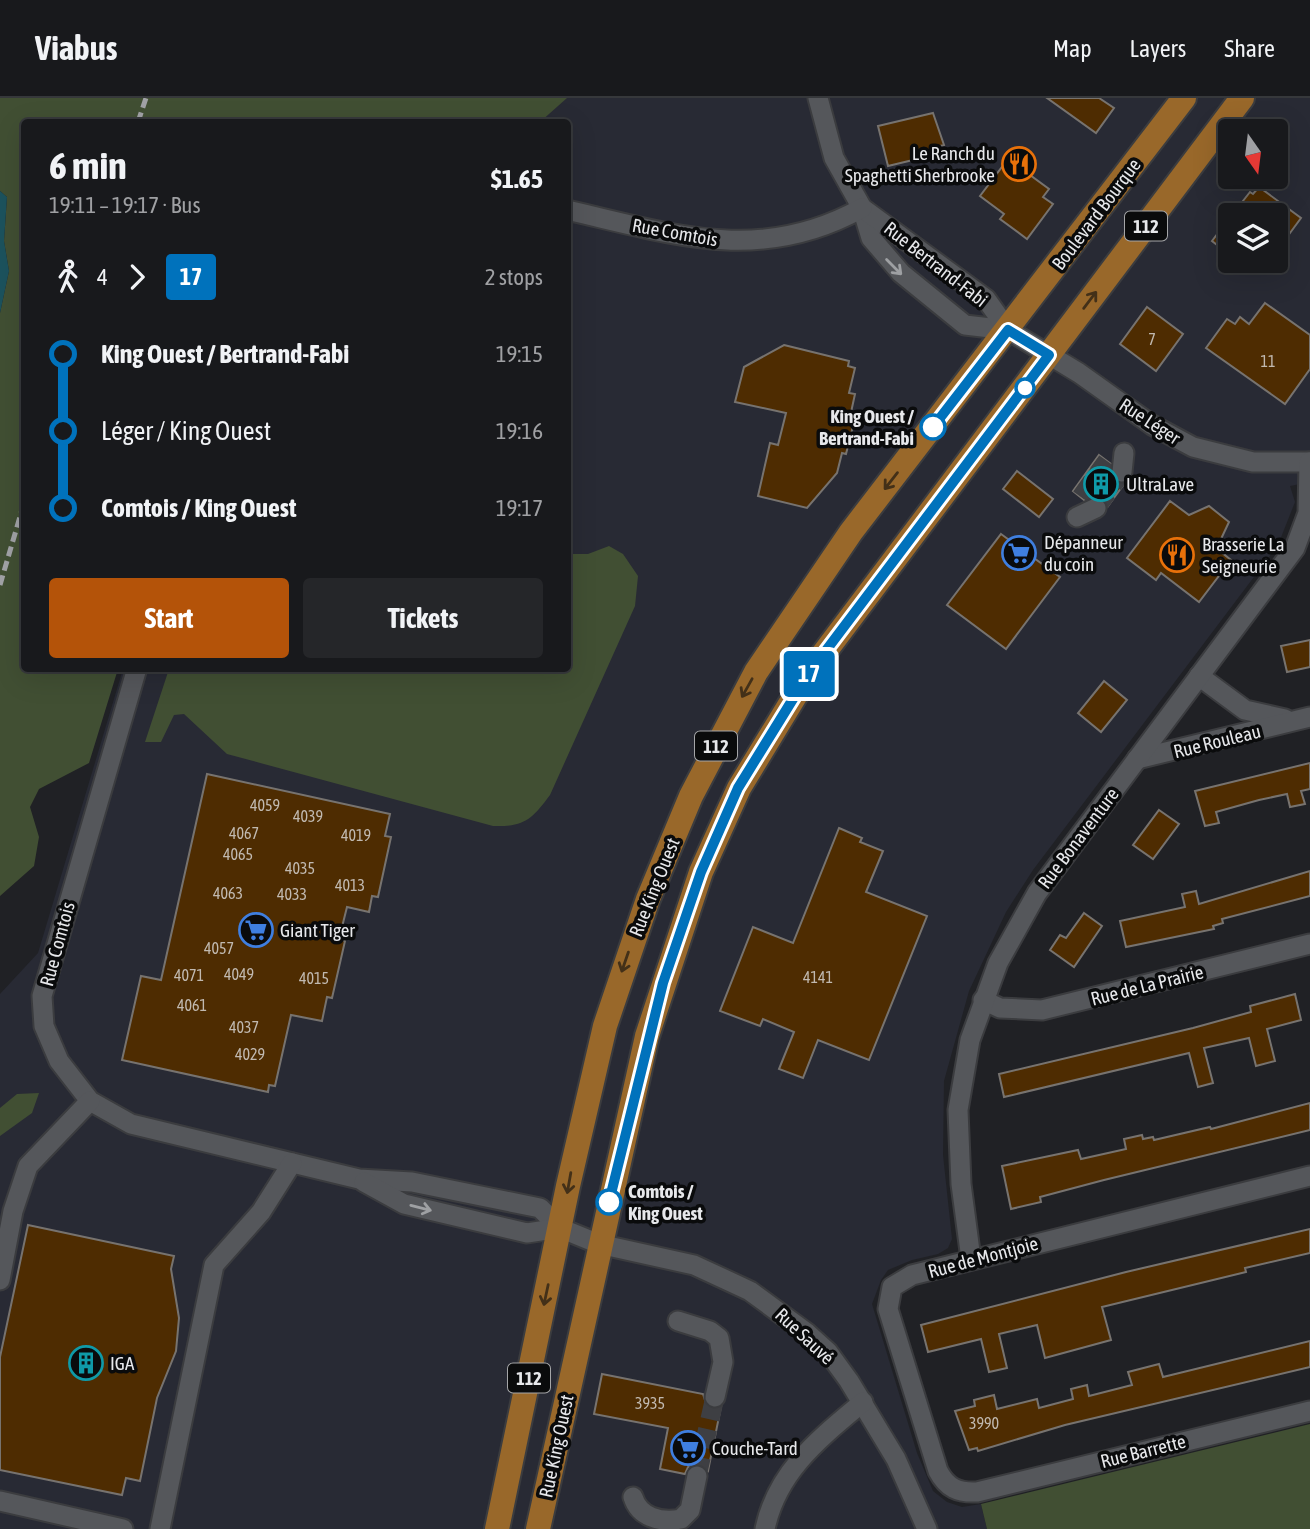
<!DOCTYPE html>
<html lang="en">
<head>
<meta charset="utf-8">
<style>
  :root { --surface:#18191c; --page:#252629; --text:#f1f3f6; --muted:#9fa0a3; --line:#36383b; --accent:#b45309 }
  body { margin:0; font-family:"Asap Condensed",sans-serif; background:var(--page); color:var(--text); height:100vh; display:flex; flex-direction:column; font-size:26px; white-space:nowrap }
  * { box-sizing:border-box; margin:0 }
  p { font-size:23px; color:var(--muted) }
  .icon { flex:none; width:38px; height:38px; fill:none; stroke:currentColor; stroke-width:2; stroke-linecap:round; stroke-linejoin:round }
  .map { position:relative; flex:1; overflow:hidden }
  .panel { position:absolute; left:21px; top:21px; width:550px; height:553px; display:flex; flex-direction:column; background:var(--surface); border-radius:7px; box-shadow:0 7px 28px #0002,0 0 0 2px var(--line) }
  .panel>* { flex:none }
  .badge { padding:0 14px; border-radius:5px; font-size:24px; line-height:46px }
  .needle { width:46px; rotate:166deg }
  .fabs { position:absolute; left:1218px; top:21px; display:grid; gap:14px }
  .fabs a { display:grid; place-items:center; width:70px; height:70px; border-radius:7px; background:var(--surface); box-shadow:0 7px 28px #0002,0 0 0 2px var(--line); font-size:35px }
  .map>.badge { position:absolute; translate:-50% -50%; box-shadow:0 0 0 4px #fff }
  .legs { display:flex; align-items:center; gap:10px; height:77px; padding:0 28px; font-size:23px }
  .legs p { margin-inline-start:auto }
  .headline { display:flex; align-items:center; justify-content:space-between; height:119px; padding:0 28px }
  h1 { font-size:38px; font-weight:700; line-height:52px }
  .button { display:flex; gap:14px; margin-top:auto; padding:14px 28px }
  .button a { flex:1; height:80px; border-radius:7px; background:var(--accent); color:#fff; font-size:28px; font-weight:700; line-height:80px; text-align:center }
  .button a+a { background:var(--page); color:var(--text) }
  ul { padding:0 28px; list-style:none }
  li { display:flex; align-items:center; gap:24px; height:77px; font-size:26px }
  li i { display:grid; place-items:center; width:10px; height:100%; margin:0 9px; background:currentColor }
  li i::after { content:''; width:18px; height:18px; margin:-9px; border:5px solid; border-radius:50%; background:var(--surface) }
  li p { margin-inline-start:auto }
  li:first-child i { background:linear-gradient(#0000 50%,currentColor 0) }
  li:last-child i { background:linear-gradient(currentColor 50%,#0000 0) }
  header { display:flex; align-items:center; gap:42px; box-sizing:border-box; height:98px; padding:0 35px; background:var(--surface); border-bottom:2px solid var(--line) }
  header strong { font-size:33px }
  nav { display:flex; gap:38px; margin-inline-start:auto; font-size:24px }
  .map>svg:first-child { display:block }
  .built { fill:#282a34; fill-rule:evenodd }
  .green { fill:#414f33 }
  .water { fill:#1c525d }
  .building { fill:#4e2c01; stroke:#77736f; stroke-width:2 }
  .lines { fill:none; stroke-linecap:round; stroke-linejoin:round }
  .minor-tunnel { stroke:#3e3f43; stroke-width:19; stroke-dasharray:19 10; stroke-linecap:butt }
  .minor-casing { stroke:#3b3c3f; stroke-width:23 }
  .major-casing { stroke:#3b3c3f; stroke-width:28 }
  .minor { stroke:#55575b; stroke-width:19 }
  .major { stroke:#99682a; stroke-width:24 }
  .rail { stroke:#a1a2a6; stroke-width:5; stroke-dasharray:10 5; stroke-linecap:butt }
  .oneway { stroke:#9ea0a3 }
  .oneway2 { stroke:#433018 }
  .line-1-casing { stroke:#fff; stroke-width:16 }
  .line-1 { stroke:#0072bc; stroke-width:10 }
  .stop-1-dot { fill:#fff; stroke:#0072bc; stroke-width:3.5 }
  .labels { text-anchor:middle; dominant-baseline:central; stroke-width:7; stroke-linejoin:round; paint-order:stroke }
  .number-label { font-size:16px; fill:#c1b9b0 }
  .shield { fill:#0a0b0c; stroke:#a5a6a8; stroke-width:2 }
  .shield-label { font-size:18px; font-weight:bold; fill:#e7e8eb }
  .poi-label { font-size:19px; fill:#e7e8eb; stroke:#0a0b0c; text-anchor:start }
  .street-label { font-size:19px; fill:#e7e8eb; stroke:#0a0b0c }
  .stop-label { font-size:19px; font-weight:bold; fill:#e7e8eb; stroke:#0a0b0c; text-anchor:end }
</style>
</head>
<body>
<header>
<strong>Viabus</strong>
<nav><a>Map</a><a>Layers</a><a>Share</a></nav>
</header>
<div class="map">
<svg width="1310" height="1431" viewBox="0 0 1310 1431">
  <rect width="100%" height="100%" fill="#202125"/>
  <path class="built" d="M 296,0 L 1310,0 L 1310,384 L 1290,388 L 1295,404 L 1278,447 L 1033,772 L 1006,814 L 969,893 L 944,983 L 943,1057 L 952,1141 L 948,1150 L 938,1156 L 912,1162 L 888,1172 L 881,1182 L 872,1206 L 917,1355 L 933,1393 L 947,1404 L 962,1409 L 981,1406 L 987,1431 L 0,1431 L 0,896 L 38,855 L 123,571 L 567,570 L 567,24 L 296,24 ZM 1230,33 L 1276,33 L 1276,79 L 1230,79 ZM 1230,117 L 1276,117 L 1276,163 L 1230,163 Z"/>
  <g class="green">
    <polygon points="0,0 567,0 540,24 24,24 24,570 118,571 89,665 39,691 30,709 39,739 34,768 0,798 0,215 9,173 4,143 7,99 0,93"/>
    <path d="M 609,448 L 623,456 L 638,478 L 635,508 L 550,697 C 532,721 525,729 493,728 L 227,656 L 184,616 L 174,617 L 161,644 L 145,644 L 169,571 L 567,570 L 567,456 L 588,456 Z"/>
    <polygon points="39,995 32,1015 0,1038 0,1010 17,996"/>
    <polygon points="1310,1326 1310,1431 987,1431 981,1406"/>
  </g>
  <polygon class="water" points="0,93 7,99 4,143 9,173 0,215"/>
  <g class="building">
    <polygon points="1047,0 1099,0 1114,10 1096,35"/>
    <polygon points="933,15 944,47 940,48 942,55 888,68 878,28"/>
    <polygon points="1008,61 1049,91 1043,99 1053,106 1027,141 1000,121 1004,116 980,98"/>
    <polygon points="1259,89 1301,120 1276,154 1276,117 1232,117 1250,94 1253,96"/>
    <polygon points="1230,119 1230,157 1212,143"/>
    <polygon points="1265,205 1310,237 1310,271 1285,306 1206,250 1227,221 1235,226 1240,219 1249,226"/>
    <polygon points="1147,209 1183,236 1156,273 1120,246"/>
    <polygon points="784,247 849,263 848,268 855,270 849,295 855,296 850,319 855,320 846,356 842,355 837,375 807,410 758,398 770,345 778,347 786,315 735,304 744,269"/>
    <polygon points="1099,357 1111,366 1111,378 1114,383 1124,386 1108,408 1102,400 1096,398 1084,402 1073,393"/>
    <polygon points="1017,373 1053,401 1039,419 1003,391"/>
    <polygon points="1170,403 1189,417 1209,408 1229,424 1221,441 1227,445 1221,454 1231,462 1199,504 1161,475 1156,482 1127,460"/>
    <polygon points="1001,436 1060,479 1006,551 947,507"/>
    <polygon points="1310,542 1310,569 1287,574 1281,548"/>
    <polygon points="1104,583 1127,602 1101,634 1078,615"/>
    <polygon points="1310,665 1310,691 1301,693 1305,706 1290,709 1287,696 1259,702 1216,714 1219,725 1205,728 1195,693"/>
    <polygon points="207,676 390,716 385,738 391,739 378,799 372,798 369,814 347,809 339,841 345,843 332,900 327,899 322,923 291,917 275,988 269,987 268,994 122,962 141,878 161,882"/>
    <polygon points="1159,712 1179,726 1153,761 1133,747"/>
    <polygon points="839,730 862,740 860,744 883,753 866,794 927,818 869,962 818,942 803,980 779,971 794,934 763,921 760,928 720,913 753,829 793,845"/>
    <polygon points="1310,773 1310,798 1222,821 1223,825 1213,828 1214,831 1126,849 1120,823 1185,809 1182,796 1196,793 1199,806"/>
    <polygon points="1084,815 1102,828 1074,869 1050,852 1060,837 1066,840"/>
    <polygon points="1295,896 1301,922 1267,931 1275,963 1256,968 1249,940 1204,950 1213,985 1198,989 1189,955 1004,999 999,976 1193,930 1251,914 1250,908"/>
    <polygon points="1310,1005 1310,1032 1104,1082 1040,1099 1041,1104 1011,1111 1002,1068 1078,1052 1081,1061 1126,1051 1124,1041 1142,1037 1143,1041 1153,1039 1154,1042 1210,1029 1211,1031"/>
    <polygon points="28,1127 174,1158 171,1171 179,1220 176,1253 157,1300 140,1383 126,1380 122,1397 0,1372 0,1259"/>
    <polygon points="1310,1131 1310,1155 1245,1170 1246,1174 1102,1209 1111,1242 1045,1260 1037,1227 999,1236 1007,1270 989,1274 981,1241 928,1254 921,1227 1126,1174"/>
    <polygon points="1310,1243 1310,1269 1065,1327 978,1353 977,1350 969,1352 955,1313 975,1308 974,1302 994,1297 997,1311 1037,1301 1039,1310 1073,1301 1071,1291 1087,1287 1089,1298 1132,1287 1128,1274 1159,1266 1163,1279"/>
    <polygon points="602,1276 703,1296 707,1308 721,1309 708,1373 699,1366 688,1369 685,1376 660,1371 668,1330 594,1316"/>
  </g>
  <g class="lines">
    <g class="minor-tunnel">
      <polyline points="1081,399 1107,363"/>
      <polyline points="1096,410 1122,374"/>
      <polyline points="697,1378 715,1299"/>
    </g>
    <g class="minor-casing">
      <g id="minor">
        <polyline points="818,0 834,60 862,110 871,140 901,175 965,227 1008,232 1079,275 1152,327 1193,349 1253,364 1310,364"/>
        <polyline points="862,110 986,201 1008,232"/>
        <path d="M 567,112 C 672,136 760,167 862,110"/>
        <polyline points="1122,374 1124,355"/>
        <polyline points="1077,419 1096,410"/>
        <polyline points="137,570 42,898 44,928 59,963 90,1003 131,1026 359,1081 412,1084 540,1110 560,1130 599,1146 694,1167 750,1193 807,1235 828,1254 849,1283 896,1361 927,1431"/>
        <polyline points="1199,578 1245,612 1285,621"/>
        <polyline points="1137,661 1310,619"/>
        <polyline points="983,902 1000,910 1042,912 1310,846"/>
        <path d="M 1310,1078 L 912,1177 L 892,1189 L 888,1211 L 938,1373 C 947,1390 958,1395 977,1394 L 1310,1313"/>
        <polyline points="364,1084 404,1106 527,1135 560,1130"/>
        <polyline points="971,1161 961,1086 958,1012 970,942 998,865 1037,795 1295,450 1308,415 1309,364"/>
        <polyline points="0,1182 13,1113 28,1068 90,1003"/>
        <polyline points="678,1223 710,1233 719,1240 723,1264 715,1299"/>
        <path d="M 633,1399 C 639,1419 660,1425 681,1421 L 690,1412 L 697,1378"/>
        <polyline points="0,1403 123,1431"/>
        <polyline points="160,1431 214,1167 261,1114 292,1065"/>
        <path d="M 765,1431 C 777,1373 820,1340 863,1304"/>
      </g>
    </g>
    <g class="major-casing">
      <g id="major">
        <polyline points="497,1431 568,1088 605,928 648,801 691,698 756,574 851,434 1184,0"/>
        <polyline points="538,1431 647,938 701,774 739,690 809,575 1242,0"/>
      </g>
    </g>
    <use href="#minor" class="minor"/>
    <use href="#major" class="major"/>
    <g class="rail">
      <polyline points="138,24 146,0"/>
      <polyline points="0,487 24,405"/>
    </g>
  </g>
  <defs><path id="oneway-shaft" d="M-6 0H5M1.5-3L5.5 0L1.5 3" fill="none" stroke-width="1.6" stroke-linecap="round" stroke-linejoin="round" transform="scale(1.75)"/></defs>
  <g class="oneway">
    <use href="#oneway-shaft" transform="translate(894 169) rotate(45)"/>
    <use href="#oneway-shaft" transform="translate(421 1110) rotate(14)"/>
  </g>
  <g class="oneway2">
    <use href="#oneway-shaft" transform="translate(1090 202) rotate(-53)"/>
    <use href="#oneway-shaft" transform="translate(891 383) rotate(128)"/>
    <use href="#oneway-shaft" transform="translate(747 590) rotate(119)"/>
    <use href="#oneway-shaft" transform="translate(625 864) rotate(109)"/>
    <use href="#oneway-shaft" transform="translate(569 1085) rotate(100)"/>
    <use href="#oneway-shaft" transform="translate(546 1197) rotate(102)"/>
  </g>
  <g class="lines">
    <g class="line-1-casing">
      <polyline id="line-1" points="609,1104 663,885 701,774 738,690 809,575 1049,257 1008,232 933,329"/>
    </g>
    <use href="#line-1" class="line-1"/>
  </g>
  <defs>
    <g id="restaurant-ring" transform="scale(1.75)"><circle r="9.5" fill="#0a0b0c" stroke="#e8710a" stroke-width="1.5"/><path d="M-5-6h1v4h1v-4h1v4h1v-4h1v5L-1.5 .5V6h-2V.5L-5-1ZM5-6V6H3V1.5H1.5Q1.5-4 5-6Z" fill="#e8710a"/></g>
    <g id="building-ring" transform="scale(1.75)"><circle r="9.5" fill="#0a0b0c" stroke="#0f9aa8" stroke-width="1.5"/><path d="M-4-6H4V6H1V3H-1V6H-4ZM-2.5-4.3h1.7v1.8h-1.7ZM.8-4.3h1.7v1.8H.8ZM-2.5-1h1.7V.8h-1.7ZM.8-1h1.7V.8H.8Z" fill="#0f9aa8"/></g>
    <g id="supermarket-ring" transform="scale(1.75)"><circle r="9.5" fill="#0a0b0c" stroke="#3f7fe0" stroke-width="1.5"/><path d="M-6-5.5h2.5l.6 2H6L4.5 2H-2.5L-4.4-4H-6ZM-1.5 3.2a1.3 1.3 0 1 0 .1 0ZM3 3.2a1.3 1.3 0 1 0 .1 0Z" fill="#3f7fe0"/></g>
  </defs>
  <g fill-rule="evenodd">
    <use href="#restaurant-ring" x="1019" y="66"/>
    <use href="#building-ring" x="1101" y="386"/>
    <use href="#supermarket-ring" x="1019" y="455"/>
    <use href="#restaurant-ring" x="1177" y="457"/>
    <use href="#supermarket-ring" x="256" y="832"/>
    <use href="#building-ring" x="86" y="1265"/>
    <use href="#supermarket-ring" x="688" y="1350"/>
  </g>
  <g class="stop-1-dot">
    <circle cx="1025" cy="290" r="9"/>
    <circle cx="933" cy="329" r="12"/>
    <circle cx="609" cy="1104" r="12"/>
  </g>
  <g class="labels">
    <g class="number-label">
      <text x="1152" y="241">7</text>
      <text x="1268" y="263">11</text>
      <text x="265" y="707">4059</text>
      <text x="308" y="718">4039</text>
      <text x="244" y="735">4067</text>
      <text x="356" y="737">4019</text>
      <text x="238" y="756">4065</text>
      <text x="300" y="770">4035</text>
      <text x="350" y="787">4013</text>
      <text x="228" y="795">4063</text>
      <text x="292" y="796">4033</text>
      <text x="219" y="850">4057</text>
      <text x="239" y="876">4049</text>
      <text x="189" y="877">4071</text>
      <text x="818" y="879">4141</text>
      <text x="314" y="880">4015</text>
      <text x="192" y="907">4061</text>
      <text x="244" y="929">4037</text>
      <text x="250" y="956">4029</text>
      <text x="650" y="1305">3935</text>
      <text x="984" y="1325">3990</text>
    </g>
    <g class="shield">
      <rect x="1125" y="113.5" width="42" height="29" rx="5"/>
      <rect x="695" y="633.5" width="42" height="29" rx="5"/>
      <rect x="508" y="1265.5" width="42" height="29" rx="5"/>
    </g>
    <g class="shield-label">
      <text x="1146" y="128">112</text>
      <text x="716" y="648">112</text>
      <text x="529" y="1280">112</text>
    </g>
    <g class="poi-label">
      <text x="995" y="55" text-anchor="end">Le Ranch du<tspan x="995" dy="22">Spaghetti Sherbrooke</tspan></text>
      <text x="1126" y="386">UltraLave</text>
      <text x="1044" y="444">Dépanneur<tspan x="1044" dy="22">du coin</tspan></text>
      <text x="1202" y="446">Brasserie La<tspan x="1202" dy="22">Seigneurie</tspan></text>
      <text x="280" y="832">Giant Tiger</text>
      <text x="110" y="1265">IGA</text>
      <text x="712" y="1350">Couche-Tard</text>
    </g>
    <g class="street-label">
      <text transform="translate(1096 116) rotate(-53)">Boulevard Bourque</text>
      <text transform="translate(675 134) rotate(10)">Rue Comtois</text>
      <text transform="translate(936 166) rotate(38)">Rue Bertrand-Fabi</text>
      <text transform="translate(1150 323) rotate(33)">Rue Léger</text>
      <text transform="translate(1217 643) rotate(-14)">Rue Rouleau</text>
      <text transform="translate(1078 740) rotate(-53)">Rue Bonaventure</text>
      <text transform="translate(654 789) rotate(-68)">Rue King Ouest</text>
      <text transform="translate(57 846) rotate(-75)">Rue Comtois</text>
      <text transform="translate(1147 887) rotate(-14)">Rue de La Prairie</text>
      <text transform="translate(983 1159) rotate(-15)">Rue de Montjoie</text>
      <text transform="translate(805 1238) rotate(43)">Rue Sauvé</text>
      <text transform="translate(556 1348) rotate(-78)">Rue King Ouest</text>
      <text transform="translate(1143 1353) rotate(-14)">Rue Barrette</text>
    </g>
    <g class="stop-label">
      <text x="914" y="318">King Ouest /<tspan x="914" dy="22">Bertrand-Fabi</tspan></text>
      <text x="628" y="1093" text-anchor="start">Comtois /<tspan x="628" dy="22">King Ouest</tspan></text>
    </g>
  </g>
</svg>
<div class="fabs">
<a><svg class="needle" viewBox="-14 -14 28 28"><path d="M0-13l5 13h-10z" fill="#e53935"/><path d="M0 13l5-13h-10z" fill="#9fa0a3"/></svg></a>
<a><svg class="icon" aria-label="layers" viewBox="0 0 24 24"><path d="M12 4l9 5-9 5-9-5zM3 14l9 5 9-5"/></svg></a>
</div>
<b class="badge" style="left:809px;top:576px;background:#0072bc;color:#fff">17</b>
<section class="panel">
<div class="headline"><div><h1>6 min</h1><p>19:11 – 19:17 · Bus</p></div><b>$1.65</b></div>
<div class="legs"><svg class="icon" aria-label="walk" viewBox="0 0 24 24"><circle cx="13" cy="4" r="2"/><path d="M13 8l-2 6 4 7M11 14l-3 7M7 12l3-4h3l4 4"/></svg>4<svg class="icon" aria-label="forward" viewBox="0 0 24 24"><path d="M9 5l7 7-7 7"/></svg><b class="badge" style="background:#0072bc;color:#fff">17</b><p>2 stops</p></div>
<ul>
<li><i style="color:#0072bc"></i><b>King Ouest / Bertrand-Fabi</b><p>19:15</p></li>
<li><i style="color:#0072bc"></i><span>Léger / King Ouest</span><p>19:16</p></li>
<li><i style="color:#0072bc"></i><b>Comtois / King Ouest</b><p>19:17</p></li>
</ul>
<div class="button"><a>Start</a><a>Tickets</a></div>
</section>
</div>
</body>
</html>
